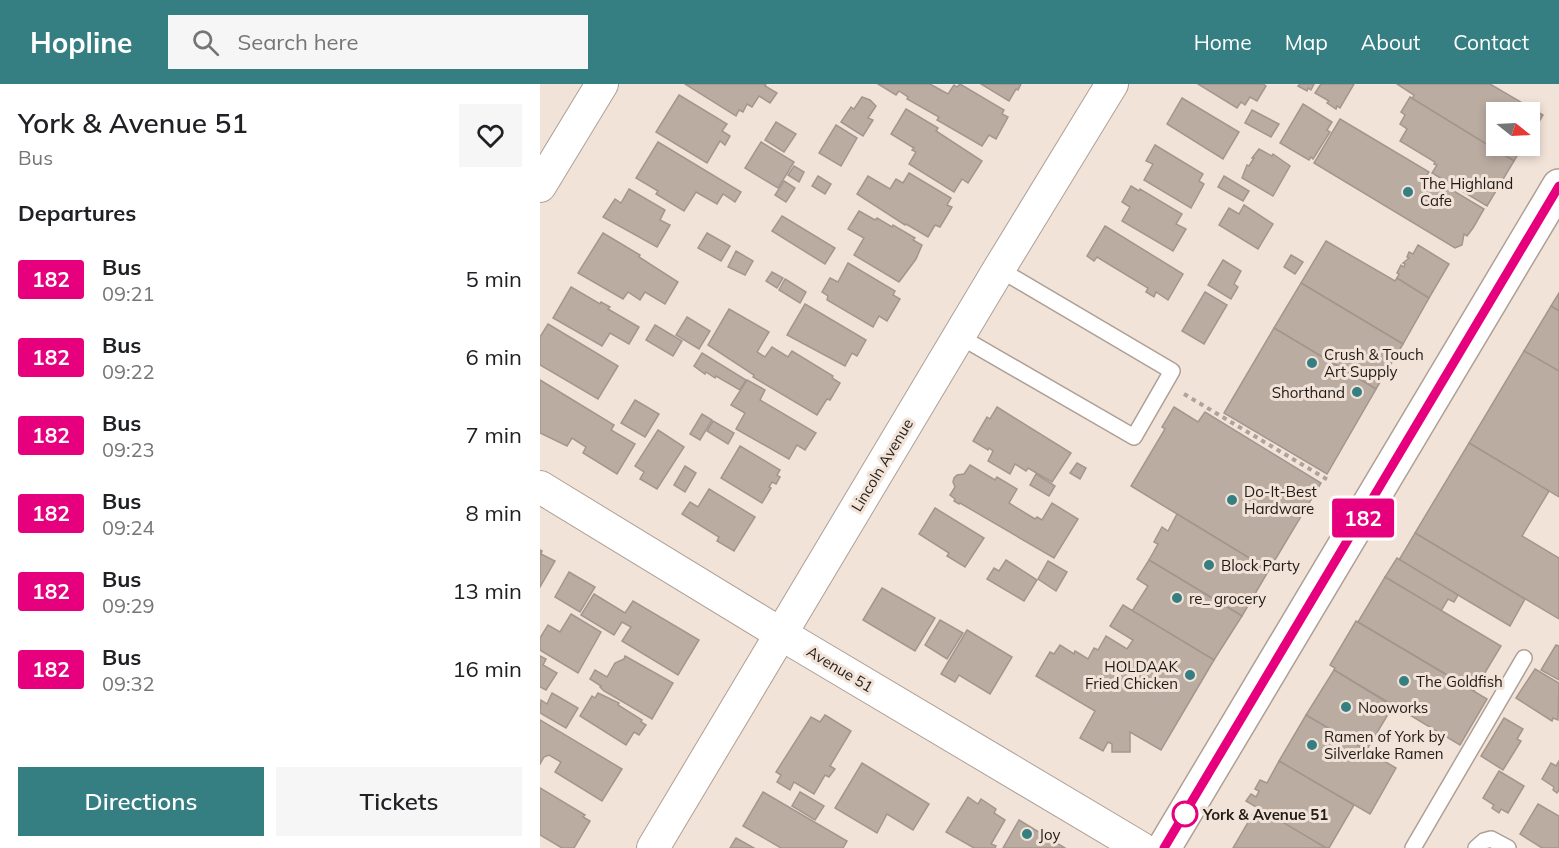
<!DOCTYPE html>
<html lang="en">
<head>
<meta charset="utf-8">
<style>
  :root { --surface:#fff; --page:#f6f6f6; --text:#202124; --muted:#757577; --accent:#357e82 }
  body { margin:0; font-family:Mulish,sans-serif; background:var(--page); color:var(--text); height:100vh; display:flex; flex-direction:column; font-size:22px; white-space:nowrap }
  * { box-sizing:border-box; margin:0 }
  p { font-size:20px; color:var(--muted) }
  .icon { flex:none; width:33px; height:33px; fill:none; stroke:currentColor; stroke-width:2; stroke-linecap:round; stroke-linejoin:round }
  .map { position:relative; flex:1; overflow:hidden }
  .side { display:flex; flex-direction:column; background:var(--surface); width:540px }
  .side>* { flex:none }
  .badge { padding:0 12px; border-radius:4px; font-size:21px; line-height:39px }
  .needle { width:39px; rotate:108deg }
  .fabs { position:absolute; left:946px; top:18px; display:grid; gap:12px }
  .fabs a { display:grid; place-items:center; width:54px; height:54px; border-radius:0px; background:var(--surface); box-shadow:0 3px 9px #0003; font-size:30px }
  .map>.badge { position:absolute; translate:-50% -50%; box-shadow:0 0 0 3px #fff }
  h2 { padding:0 18px; font-size:22px; line-height:54px }
  .round { display:grid; place-items:center; flex:none; width:63px; height:63px; border-radius:0px; background:var(--page) }
  .head { display:flex; align-items:center; justify-content:space-between; height:102px; padding:0 18px }
  h1 { font-size:28px; font-weight:600; line-height:45px }
  .action { display:flex; gap:12px; margin-top:auto; padding:12px 18px }
  .action a { flex:1; height:69px; border-radius:0px; background:var(--accent); color:#fff; font-size:24px; font-weight:600; line-height:69px; text-align:center }
  .action a+a { background:var(--page); color:var(--text) }
  ul { padding:0; list-style:none }
  li { display:flex; align-items:center; gap:18px; height:78px; padding:0 18px }
  li div { flex:1 }
  li b { display:block; font-size:22px }
  li em { font-style:normal }
  li .badge { min-width:66px; font-weight:700; text-align:center }
  header { display:flex; align-items:center; gap:36px; box-sizing:border-box; height:84px; padding:0 30px; background:var(--accent); color:#fff }
  header strong { font-size:28px }
  nav { display:flex; gap:33px; margin-inline-start:auto; font-size:21px }
  .search { width:420px; height:54px; background:var(--page); display:flex; align-items:center; gap:15px; box-sizing:border-box; padding:0 21px; border-radius:0px; color:var(--muted); font-size:22px }
  main { display:flex; flex:1; min-height:0 }
  .map>svg:first-child { display:block }
  .building { fill:#bbaca1; stroke:#a4968c; stroke-width:1.5 }
  .lines { fill:none; stroke-linecap:round; stroke-linejoin:round }
  .lane-casing { stroke:#afa096; stroke-width:18 }
  .street-casing { stroke:#afa096; stroke-width:34 }
  .secondary-casing { stroke:#afa096; stroke-width:36 }
  .path { stroke:#aea29a; stroke-width:4; stroke-dasharray:4.5 4.5; stroke-linecap:butt }
  .lane { stroke:#fff; stroke-width:15 }
  .street { stroke:#fff; stroke-width:32 }
  .secondary { stroke:#fff; stroke-width:33 }
  .line-casing { stroke:#fff; stroke-width:14 }
  .line { stroke:#e6007e; stroke-width:9 }
  .poi-dot { fill:#357e82; stroke:#f2e3d8; stroke-width:2 }
  .stop-dot { fill:#fff; stroke:#e6007e; stroke-width:3 }
  .labels { text-anchor:middle; dominant-baseline:central; stroke-width:6; stroke-linejoin:round; paint-order:stroke }
  .poi-label { font-size:15px; fill:#211b17; stroke:#f2e3d8; text-anchor:start }
  .street-label { font-size:15px; fill:#211b17; stroke:#f2e3d8 }
  .stop-label { font-size:15px; font-weight:bold; fill:#211b17; stroke:#f2e3d8; text-anchor:start }
</style>
</head>
<body>
<header>
<strong>Hopline</strong>
<div class="search"><svg class="icon" aria-label="search" viewBox="0 0 24 24"><circle cx="10" cy="10" r="6"/><path d="M15 15l6 6"/></svg>Search here</div>
<nav><a>Home</a><a>Map</a><a>About</a><a>Contact</a></nav>
</header>
<main>
<section class="side">
<div class="head"><div><h1>York &amp; Avenue 51</h1><p>Bus</p></div><a class="round"><svg class="icon" aria-label="heart" viewBox="0 0 24 24"><path d="M12 20l-8-8c-3-5 5-10 8-4 3-6 11-1 8 4z"/></svg></a></div>
<h2>Departures</h2>
<ul>
<li><span class="badge" style="background:#e6007e;color:#fff">182</span><div><b>Bus</b><p>09:21</p></div><em>5 min</em></li>
<li><span class="badge" style="background:#e6007e;color:#fff">182</span><div><b>Bus</b><p>09:22</p></div><em>6 min</em></li>
<li><span class="badge" style="background:#e6007e;color:#fff">182</span><div><b>Bus</b><p>09:23</p></div><em>7 min</em></li>
<li><span class="badge" style="background:#e6007e;color:#fff">182</span><div><b>Bus</b><p>09:24</p></div><em>8 min</em></li>
<li><span class="badge" style="background:#e6007e;color:#fff">182</span><div><b>Bus</b><p>09:29</p></div><em>13 min</em></li>
<li><span class="badge" style="background:#e6007e;color:#fff">182</span><div><b>Bus</b><p>09:32</p></div><em>16 min</em></li>
</ul>
<div class="action"><a>Directions</a><a>Tickets</a></div>
</section>
<div class="map">
<svg width="1019" height="764" viewBox="0 0 1019 764">
  <rect width="100%" height="100%" fill="#f2e3d8"/>
  <g class="building">
    <polygon points="145,0 226,0 225,2 237,9 230,19 219,12 212,23 207,20 203,28 199,26 196,32"/>
    <polygon points="338,0 390,0 408,10 414,1 417,3 420,0 464,26 462,30 468,33 456,55 449,51 442,62 397,36 399,33 367,15 368,13 359,7 356,11"/>
    <polygon points="441,0 481,0 478,6 476,5 469,17"/>
    <polygon points="658,0 723,0 726,2 717,17 710,13 705,21 701,18 697,24"/>
    <polygon points="760,0 774,0 771,6 768,4 767,7 758,2"/>
    <polygon points="781,0 814,0 800,24 797,22 796,25 787,19 789,17 775,9"/>
    <polygon points="857,0 950,0 1003,31 990,53 990,28 957,28 957,62 983,62 974,77 872,15 874,11"/>
    <polygon points="139,11 187,40 182,47 190,52 185,61 180,57 167,79 116,48"/>
    <polygon points="322,13 330,16 336,22 328,34 333,36 323,52 301,38 311,23 314,25"/>
    <polygon points="870,13 974,77 947,122 892,89 897,81 894,80 895,78 860,57 867,45 860,40 865,31 861,28"/>
    <polygon points="642,14 699,48 683,75 627,40"/>
    <polygon points="763,20 792,38 787,46 790,48 773,75 771,73 769,76 740,59"/>
    <polygon points="366,25 398,44 396,47 442,77 428,99 422,95 414,108 369,80 376,68 372,66 374,64 351,50"/>
    <polygon points="712,26 739,40 731,53 705,39"/>
    <polygon points="800,35 889,88 887,91 944,125 933,144 927,152 924,150 922,161 915,164 774,79"/>
    <polygon points="236,38 256,50 244,68 225,56"/>
    <polygon points="296,41 317,54 301,82 279,69"/>
    <polygon points="118,58 201,108 195,118 183,110 177,120 156,108 144,127 116,110 118,107 96,94"/>
    <polygon points="221,58 254,78 238,104 205,84"/>
    <polygon points="615,61 663,90 659,97 664,100 651,124 604,96 613,80 606,77"/>
    <polygon points="719,65 732,72 733,70 750,82 733,112 702,94 707,81 709,82 714,74 712,74"/>
    <polygon points="254,82 264,88 259,98 248,91"/>
    <polygon points="369,89 411,114 407,121 412,123 400,143 395,141 388,153 366,140 365,141 317,110 328,92 350,105 356,95 363,99"/>
    <polygon points="278,92 291,100 285,110 272,102"/>
    <polygon points="684,92 709,107 703,117 678,103"/>
    <polygon points="244,97 255,104 246,118 235,111"/>
    <polygon points="591,102 599,107 600,105 642,130 636,140 646,145 633,167 582,137 590,123 582,118"/>
    <polygon points="89,105 125,126 120,136 130,141 117,163 63,133 75,115 81,119"/>
    <polygon points="704,121 733,140 718,165 679,141 689,124 699,130"/>
    <polygon points="319,127 335,136 337,134 352,143 353,141 375,154 373,156 382,161 376,175 359,198 314,171 324,154 308,145"/>
    <polygon points="242,132 295,164 285,180 232,147"/>
    <polygon points="565,142 643,190 628,216 616,208 614,213 606,208 608,204 557,173 554,177 547,172"/>
    <polygon points="63,149 100,171 99,173 138,198 125,220 105,208 100,216 88,208 83,215 38,189"/>
    <polygon points="167,149 190,162 181,177 158,164"/>
    <polygon points="786,157 855,197 857,194 889,214 863,260 761,199"/>
    <polygon points="878,161 909,180 889,214 857,194 859,190 857,189 861,181 864,183 865,180 863,179 869,174 867,173 869,168 873,170"/>
    <polygon points="196,167 213,177 205,191 188,183"/>
    <polygon points="751,171 763,178 755,190 744,183"/>
    <polygon points="683,176 701,187 694,200 698,203 691,215 668,201"/>
    <polygon points="308,179 355,207 353,211 360,215 347,237 339,232 333,243 287,216 288,212 282,208 290,194 298,198"/>
    <polygon points="232,188 243,194 237,204 226,197"/>
    <polygon points="245,195 266,208 260,219 239,206"/>
    <polygon points="761,199 863,260 836,305 734,244"/>
    <polygon points="31,203 60,220 61,218 70,223 68,225 99,243 89,260 70,249 62,262 13,234"/>
    <polygon points="665,208 687,221 664,260 642,247"/>
    <polygon points="1019,209 1019,227 1011,222"/>
    <polygon points="265,220 326,256 317,272 312,269 305,282 247,251"/>
    <polygon points="1011,222 1019,227 1019,287 984,267"/>
    <polygon points="189,225 229,248 217,268 225,273 232,263 248,273 252,267 293,292 292,294 300,299 290,316 287,315 277,331 213,293 214,291 168,261"/>
    <polygon points="147,233 170,247 159,265 136,251"/>
    <polygon points="8,240 78,282 58,315 0,281 0,253"/>
    <polygon points="115,241 142,257 133,272 106,256"/>
    <polygon points="734,244 836,305 787,390 684,329"/>
    <polygon points="984,267 1019,287 1019,413 929,359"/>
    <polygon points="162,269 206,296 200,306 176,292 175,294 166,288 165,290 154,282"/>
    <polygon points="0,296 74,341 71,346 95,360 77,390 43,369 46,363 32,354 27,362 0,349"/>
    <polygon points="207,296 225,306 220,316 276,349 265,366 257,361 249,375 196,345 205,329 191,321"/>
    <polygon points="95,316 119,330 105,353 81,339"/>
    <polygon points="457,323 531,369 512,398 488,384 486,387 475,380 470,390 448,377 453,367 449,364 448,366 433,357 447,333 450,335"/>
    <polygon points="634,323 658,338 665,328 781,399 729,486 591,402 625,345 622,343"/>
    <polygon points="162,330 172,336 160,356 150,350"/>
    <polygon points="173,337 194,349 188,360 167,347"/>
    <polygon points="118,346 144,363 117,405 100,395 104,388 95,382"/>
    <polygon points="929,359 1009,407 982,452 1019,474 1019,535 875,449"/>
    <polygon points="200,362 240,386 237,391 240,393 236,400 232,398 229,403 231,404 222,419 181,394"/>
    <polygon points="537,379 546,384 540,395 530,389"/>
    <polygon points="430,381 455,396 457,393 477,405 469,419 495,435 497,433 502,436 512,419 538,435 514,474 420,419 419,420 414,417 415,415 410,411 415,403 413,398 414,394 417,391 424,390"/>
    <polygon points="145,382 156,389 145,408 134,401"/>
    <polygon points="496,390 515,402 509,412 490,401"/>
    <polygon points="169,405 215,433 194,467 177,457 179,453 142,430 150,418 158,423"/>
    <polygon points="395,424 444,454 425,483 407,472 409,469 379,450"/>
    <polygon points="637,430 729,486 702,532 609,476 618,460 614,458 622,443 628,447"/>
    <polygon points="875,449 985,515 970,542 859,476"/>
    <polygon points="0,466 2,467 1,470 15,477 0,503"/>
    <polygon points="857,474 918,511 914,518 908,515 901,527 845,493"/>
    <polygon points="466,476 497,496 484,517 447,495 454,484 459,487"/>
    <polygon points="609,476 702,532 674,576 592,527 608,502 597,495"/>
    <polygon points="508,477 527,488 516,507 498,495"/>
    <polygon points="29,488 55,503 40,528 15,513"/>
    <polygon points="845,493 961,562 934,607 818,538"/>
    <polygon points="342,504 395,534 375,567 323,536"/>
    <polygon points="54,510 85,529 93,517 159,556 138,591 82,557 91,543 82,538 74,551 41,531"/>
    <polygon points="583,521 674,576 621,666 590,648 590,668 572,668 572,660 568,658 563,667 540,654 555,627 496,592 510,568 514,570 520,561 534,570 535,567 548,575 554,564 558,566 566,552 587,565 593,556 570,542"/>
    <polygon points="31,530 61,548 38,589 0,566 0,554 8,541 20,548"/>
    <polygon points="400,536 423,549 407,575 385,561"/>
    <polygon points="816,537 947,615 920,661 794,586 795,584 790,581"/>
    <polygon points="427,546 472,573 450,610 419,591 415,598 401,590"/>
    <polygon points="1016,561 1019,562 1019,596 1001,586"/>
    <polygon points="0,572 6,575 3,581 17,589 6,606 0,603"/>
    <polygon points="85,572 133,599 112,635 64,607 60,603 61,602 50,595 55,586 67,593 75,579 84,575"/>
    <polygon points="995,585 1019,599 1018,636 1013,634 1012,637 976,614"/>
    <polygon points="794,586 853,622 826,667 766,631"/>
    <polygon points="12,609 38,624 26,644 0,629 1,616 7,620"/>
    <polygon points="58,609 79,619 78,621 102,636 101,638 106,641 99,651 94,648 86,661 40,632 52,612 55,614"/>
    <polygon points="285,631 311,647 290,682 295,685 289,693 285,691 274,710 254,698 250,706 237,698 241,691 236,688 271,633 280,638"/>
    <polygon points="766,631 856,684 830,730 739,677"/>
    <polygon points="964,634 983,645 977,655 981,657 963,686 941,672"/>
    <polygon points="0,636 82,685 62,717 15,688 21,678 9,671 4,673 0,680"/>
    <polygon points="739,677 814,721 789,764 786,764 706,717 711,710 716,713 719,707 715,705 720,696 727,699"/>
    <polygon points="1019,677 1019,706 1017,709 1013,706 1014,703 1002,695 1011,679 1016,682"/>
    <polygon points="322,679 389,720 373,746 347,730 337,749 295,724"/>
    <polygon points="959,687 984,702 968,729 961,725 959,729 952,724 954,721 943,714"/>
    <polygon points="0,704 45,731 43,733 50,737 34,764 22,764 0,751"/>
    <polygon points="223,708 307,757 303,764 241,764 203,742"/>
    <polygon points="260,708 284,722 275,736 252,722"/>
    <polygon points="428,713 438,720 441,715 456,725 454,729 465,736 451,760 456,762 455,764 434,764 406,748"/>
    <polygon points="998,720 1019,732 1019,764 1002,764 980,750"/>
    <polygon points="717,723 786,764 693,764"/>
    <polygon points="479,736 525,764 463,764"/>
    <polygon points="196,754 214,764 190,764"/>
  </g>
  <g class="lines">
    <g class="lane-casing">
      <g id="lane">
        <polyline points="419,252 594,353 632,287 459,185"/>
        <polyline points="873,764 984,574"/>
        <polyline points="936,764 944,757 951,755 968,764"/>
      </g>
    </g>
    <g class="street-casing">
      <g id="street">
        <polyline points="0,102 62,0"/>
        <polyline points="0,403 241,550 601,764"/>
        <polyline points="113,764 459,185 572,0"/>
      </g>
    </g>
    <g class="secondary-casing">
      <polyline id="secondary" points="624,764 1019,102"/>
    </g>
    <polyline class="path" points="644,310 788,396"/>
    <use href="#lane" class="lane"/>
    <use href="#street" class="street"/>
    <use href="#secondary" class="secondary"/>
  </g>
  <g class="lines">
    <g class="line-casing">
      <polyline id="line" points="624,764 1019,102"/>
    </g>
    <use href="#line" class="line"/>
  </g>
  <g class="poi-dot">
    <circle cx="868" cy="108" r="6"/>
    <circle cx="772" cy="279" r="6"/>
    <circle cx="817" cy="308" r="6"/>
    <circle cx="692" cy="416" r="6"/>
    <circle cx="669" cy="481" r="6"/>
    <circle cx="637" cy="514" r="6"/>
    <circle cx="650" cy="591" r="6"/>
    <circle cx="864" cy="597" r="6"/>
    <circle cx="806" cy="623" r="6"/>
    <circle cx="772" cy="661" r="6"/>
    <circle cx="487" cy="750" r="6"/>
  </g>
  <circle class="stop-dot" cx="645" cy="730" r="12"/>
  <g class="labels">
    <g class="poi-label">
      <text x="880" y="99">The Highland<tspan x="880" dy="17">Cafe</tspan></text>
      <text x="784" y="270">Crush &amp; Touch<tspan x="784" dy="17">Art Supply</tspan></text>
      <text x="805" y="308" text-anchor="end">Shorthand</text>
      <text x="704" y="407">Do-It-Best<tspan x="704" dy="17">Hardware</tspan></text>
      <text x="681" y="481">Block Party</text>
      <text x="649" y="514">re_ grocery</text>
      <text x="638" y="582" text-anchor="end">HOLDAAK<tspan x="638" dy="17">Fried Chicken</tspan></text>
      <text x="876" y="597">The Goldfish</text>
      <text x="818" y="623">Nooworks</text>
      <text x="784" y="652">Ramen of York by<tspan x="784" dy="17">Silverlake Ramen</tspan></text>
      <text x="499" y="750">Joy</text>
    </g>
    <g class="street-label">
      <text transform="translate(342 381) rotate(-59)">Lincoln Avenue</text>
      <text transform="translate(300 585) rotate(31)">Avenue 51</text>
    </g>
    <g class="stop-label">
      <text x="663" y="730">York &amp; Avenue 51</text>
    </g>
  </g>
</svg>
<div class="fabs">
<a><svg class="needle" viewBox="-14 -14 28 28"><path d="M0-13l5 13h-10z" fill="#e53935"/><path d="M0 13l5-13h-10z" fill="#757577"/></svg></a>
</div>
<b class="badge" style="left:823px;top:434px;background:#e6007e;color:#fff">182</b>
</div>
</main>
</body>
</html>
